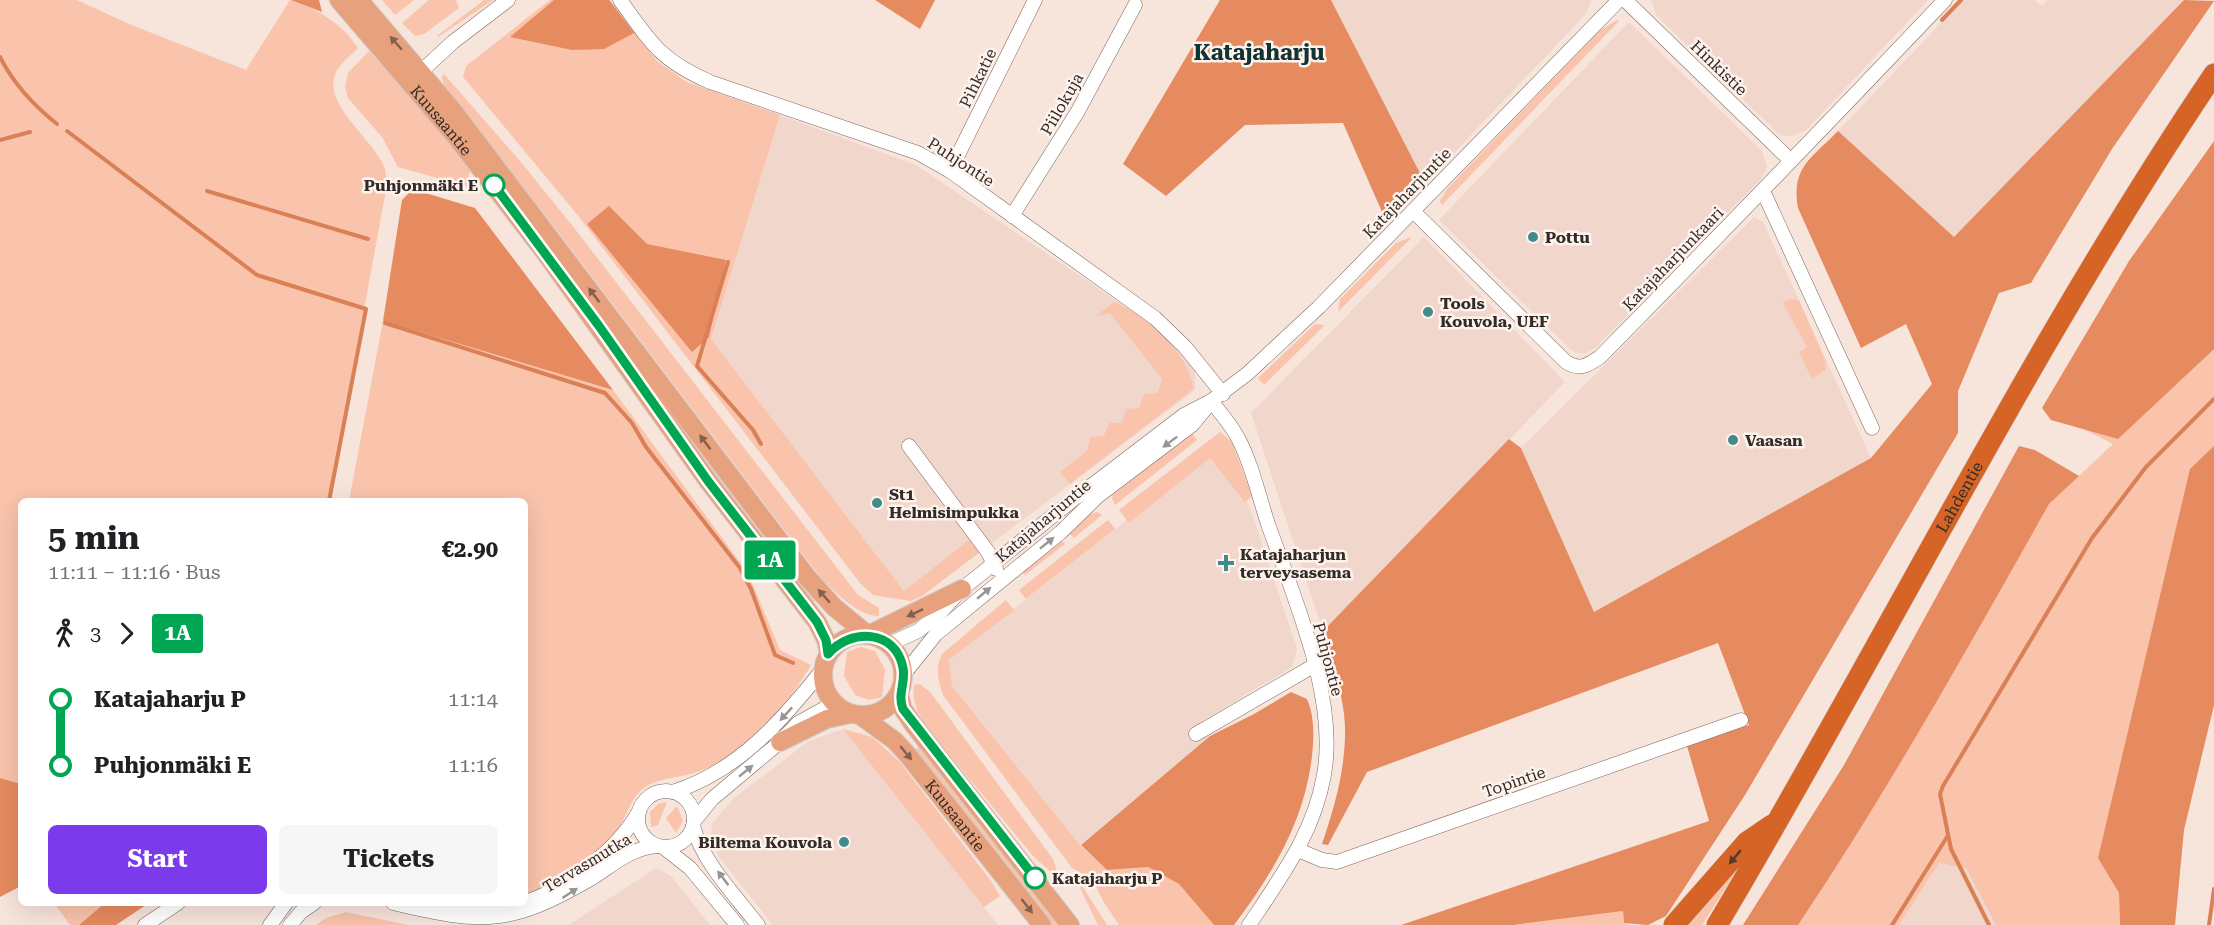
<!DOCTYPE html>
<html lang="en">
<head>
<meta charset="utf-8">
<style>
  :root { --surface:#fff; --page:#f6f6f6; --text:#202124; --muted:#757577; --accent:#7c3aed }
  body { margin:0; font-family:"Roboto Serif",serif; background:var(--page); color:var(--text); height:100vh; display:flex; flex-direction:column; font-size:22px; white-space:nowrap }
  * { box-sizing:border-box; margin:0 }
  p { font-size:20px; color:var(--muted) }
  .icon { flex:none; width:33px; height:33px; fill:none; stroke:currentColor; stroke-width:2; stroke-linecap:round; stroke-linejoin:round }
  .map { position:relative; flex:1; overflow:hidden }
  .side { position:absolute; left:18px; top:498px; width:510px; height:408px; display:flex; flex-direction:column; background:var(--surface); border-radius:9px; box-shadow:0 6px 24px #0002 }
  .side>* { flex:none }
  .badge { padding:0 12px; border-radius:4px; font-size:21px; line-height:39px }
  .map>.badge { position:absolute; translate:-50% -50%; box-shadow:0 0 0 3px #fff }
  .legs { display:flex; align-items:center; gap:9px; height:66px; padding:0 30px; font-size:20px }
  .legs p { margin-inline-start:auto }
  .summary { display:flex; align-items:center; justify-content:space-between; height:102px; padding:0 30px }
  h1 { font-size:33px; font-weight:700; line-height:45px }
  .cta { display:flex; gap:12px; margin-top:auto; padding:12px 30px }
  .cta a { flex:1; height:69px; border-radius:9px; background:var(--accent); color:#fff; font-size:24px; font-weight:700; line-height:69px; text-align:center }
  .cta a+a { background:var(--page); color:var(--text) }
  ul { padding:0 30px; list-style:none }
  li { display:flex; align-items:center; gap:21px; height:66px; font-size:22px }
  li i { display:grid; place-items:center; width:9px; height:100%; margin:0 8px; background:currentColor }
  li i::after { content:''; width:15px; height:15px; margin:-8px; border:4px solid; border-radius:50%; background:var(--surface) }
  li p { margin-inline-start:auto }
  li:first-child i { background:linear-gradient(#0000 50%,currentColor 0) }
  li:last-child i { background:linear-gradient(currentColor 50%,#0000 0) }
  .map>svg:first-child { display:block }
  .built { fill:#f1d6cb }
  .green { fill:#fac3ab }
  .forest { fill:#e68a60 }
  .lines { fill:none; stroke-linecap:round; stroke-linejoin:round }
  .stream { stroke:#da8056; stroke-width:4 }
  .minor-casing { stroke:#796861; stroke-width:15 }
  .major-casing { stroke:#cecccb; stroke-width:20 }
  .highway-casing { stroke:#cecccb; stroke-width:22 }
  .minor { stroke:#fff; stroke-width:14 }
  .major { stroke:#e7a27d; stroke-width:18 }
  .highway { stroke:#d76427; stroke-width:21 }
  .oneway { fill:#83614e }
  .oneway2 { fill:#989594 }
  .oneway3 { fill:#5b3928 }
  .line-1-casing { stroke:#fff; stroke-width:14 }
  .line-1 { stroke:#00a651; stroke-width:9 }
  .stop-1-dot { fill:#fff; stroke:#00a651; stroke-width:3 }
  .poi-dot { fill:#438b8b; stroke:#fef3ed; stroke-width:2 }
  .labels { text-anchor:middle; dominant-baseline:central; stroke-width:5; stroke-linejoin:round; paint-order:stroke }
  .street-label { font-size:16px; fill:#322b28; stroke:#fef3ed }
  .stop-label { font-size:16px; font-weight:bold; fill:#322b28; stroke:#fef3ed; text-anchor:end }
  .poi-label { font-size:16px; font-weight:bold; fill:#322b28; stroke:#fef3ed; text-anchor:start }
  .district-label { font-size:22px; font-weight:bold; fill:#103333; stroke:#fef3ed }
</style>
</head>
<body>
<div class="map">
<svg width="2214" height="925" viewBox="0 0 2214 925">
  <rect width="100%" height="100%" fill="#f7e4db"/>
  <g class="built">
    <polygon points="1331,0 1591,0 1591,1 1586,14 1425,183"/>
    <polygon points="1651,0 1928,0 1806,130 1789,137 1779,134 1657,16"/>
    <polygon points="1963,0 2035,0 2042,6 2048,0 2184,0 1954,237 1838,131"/>
    <polygon points="1629,22 1762,151 1767,166 1762,178 1596,347 1586,353 1578,353 1570,349 1439,220"/>
    <polygon points="780,115 916,165 1161,331 1195,371 1195,390 980,552 911,600 711,339"/>
    <polygon points="1754,217 1763,222 1871,458 1594,612 1521,448"/>
    <polygon points="1424,237 1565,382 1323,631 1251,413"/>
    <polygon points="1220,447 1250,508 1297,649 1292,667 1200,722 1210,736 1080,845 952,686 949,660"/>
    <polygon points="843,729 964,881 998,925 773,925 719,857 711,834 712,824 733,799 809,741"/>
    <polygon points="1939,863 1966,868 1996,925 1899,925"/>
    <polygon points="656,868 671,876 710,925 569,925"/>
  </g>
  <g class="green">
    <path d="M 0,0 L 77,0 L 129,24 L 246,70 L 290,0 C 316,8 343,24 358,48 C 351,55 341,63 336,72 C 321,103 372,138 384,166 C 386,171 386,178 387,184 L 329,501 L 21,501 L 21,784 L 0,778 Z"/>
    <polygon points="382,0 414,0 395,15"/>
    <polygon points="429,0 456,0 459,8 424,34 415,36 402,23"/>
    <polygon points="484,0 493,0 438,37 437,36"/>
    <polygon points="550,0 610,0 658,62 687,82 780,115 711,339 904,591 969,540 980,552 922,596 911,601 873,595 860,583 576,213 463,77 466,66"/>
    <polygon points="1617,20 1619,21 1442,205 1440,201 1447,189 1599,31"/>
    <path d="M 369,51 C 406,88 439,129 470,171 L 468,178 L 472,185 L 469,187 L 398,167 L 382,137 L 348,98 L 345,87 L 348,73 Z"/>
    <path d="M 444,74 L 520,161 L 575,229 L 858,595 L 879,608 L 879,616 C 857,616 836,592 821,578 L 555,228 L 452,99 L 445,89 L 442,77 Z"/>
    <polygon points="2214,147 2214,689 2102,864 2119,893 2120,925 1996,925 1966,868 1939,863 1899,925 1793,925 2049,504 2113,444 2064,419"/>
    <polygon points="1412,237 1338,312 1340,299 1396,243"/>
    <polygon points="1791,299 1799,300 1825,360 1826,369 1812,379 1799,352 1807,347 1783,303"/>
    <path d="M 1114,302 C 1144,313 1192,356 1193,389 L 1070,484 L 1060,472 L 1087,451 L 1091,437 L 1104,436 L 1109,423 L 1122,423 L 1126,409 L 1139,408 L 1144,394 L 1158,393 L 1162,379 L 1110,313 L 1096,316 Z"/>
    <path d="M 383,321 L 613,390 L 748,573 L 780,650 L 811,665 C 789,704 742,756 700,771 C 683,778 658,777 644,788 C 630,798 627,817 617,831 C 595,861 559,880 525,896 L 525,501 L 349,501 Z"/>
    <polygon points="1315,324 1325,325 1264,385 1258,378"/>
    <path d="M 651,381 L 815,601 L 813,602 C 756,530 699,459 649,382 Z"/>
    <polygon points="1220,432 1232,442 1252,496 1245,502 1210,458 1129,523 1119,510"/>
    <polygon points="1192,433 1197,440 1115,505 1112,499 1113,494"/>
    <polygon points="1097,512 1102,515 1074,538 1069,533 1090,514"/>
    <polygon points="1108,520 1115,529 1026,599 1019,590"/>
    <polygon points="1061,539 1065,544 1025,575 1022,572"/>
    <path d="M 1006,600 L 1014,610 L 949,660 L 952,686 L 1080,845 L 1107,870 L 1148,867 L 1179,884 L 1214,925 L 1119,925 L 1103,901 L 1093,880 L 1072,868 L 943,695 C 938,681 935,667 942,654 Z"/>
    <polygon points="861,647 875,651 885,670 882,697 869,700 855,695 844,676 847,652"/>
    <path d="M 920,684 L 931,693 L 1053,859 L 1058,875 L 1053,874 L 1033,856 L 926,726 C 917,712 912,701 914,685 Z"/>
    <polygon points="843,729 872,737 899,761 991,881 1000,896 984,907"/>
    <polygon points="920,746 1059,925 1052,925 915,750"/>
    <polygon points="667,802 658,825 651,827 650,812 658,804"/>
    <polygon points="677,806 683,821 676,833 666,818"/>
    <polygon points="1744,859 1702,925 1688,925"/>
    <polygon points="1082,886 1107,925 1098,925 1080,888"/>
    <polygon points="54,903 105,903 79,925 70,925"/>
    <polygon points="1623,911 1624,923 1629,925 1513,925"/>
    <polygon points="346,912 408,925 316,925 326,918"/>
  </g>
  <g class="forest">
    <polygon points="291,0 319,0 322,12"/>
    <polygon points="554,0 609,0 634,33 604,49 572,50 510,37"/>
    <polygon points="875,0 935,0 920,29"/>
    <polygon points="1220,0 1331,0 1425,183 1386,221 1343,123 1245,125 1166,196 1123,164"/>
    <path d="M 2184,0 L 2214,1 L 2112,149 L 2031,283 L 1999,293 L 1958,391 L 1958,433 L 1745,795 L 1666,916 L 1648,925 L 1624,923 L 1623,911 L 1513,925 L 1401,925 L 1709,821 L 1687,746 L 1749,725 L 1718,643 L 1367,772 L 1328,845 L 1322,844 C 1335,806 1346,767 1345,726 C 1344,695 1331,661 1323,631 L 1509,439 L 1521,448 L 1594,612 L 1871,458 L 1932,384 L 1906,324 L 1861,348 L 1798,208 C 1791,167 1811,159 1838,131 L 1954,237 Z"/>
    <polygon points="2214,141 2214,349 2118,439 2051,420 2042,408 2129,261"/>
    <polygon points="419,191 475,208 613,390 383,321 402,200 409,193"/>
    <polygon points="609,206 647,244 726,260 709,337 692,352 587,224"/>
    <path d="M 2019,446 L 2035,450 L 2079,476 L 2049,504 C 1969,646 1889,789 1798,925 L 1743,925 L 1844,765 Z"/>
    <polygon points="2214,446 2214,705 2184,830 2175,925 2120,925 2119,893 2098,858 2190,469"/>
    <path d="M 1291,692 L 1307,699 C 1313,712 1314,730 1313,744 C 1309,813 1275,871 1234,925 L 1214,925 L 1179,884 L 1148,867 L 1107,870 L 1081,845 L 1210,736 L 1254,714 Z"/>
    <polygon points="0,778 21,784 21,886 0,897"/>
    <polygon points="105,903 149,903 116,925 79,925"/>
  </g>
  <g class="lines">
    <g class="stream">
      <polyline points="1942,20 1961,0"/>
      <path d="M 0,57 C 14,85 33,105 57,124"/>
      <polyline points="67,131 257,275 366,309 329,501"/>
      <polyline points="0,140 30,132"/>
      <polyline points="207,191 368,239"/>
      <polyline points="728,262 697,366 753,430 761,444"/>
      <polyline points="385,323 605,393 632,423 646,447 740,568 751,589 775,655 793,663"/>
      <polyline points="1892,925 1947,837"/>
      <polyline points="1989,925 1951,849 1940,794 1943,786 2092,538 2146,467 2214,399"/>
      <polyline points="2209,925 2214,889"/>
    </g>
    <g class="minor-casing">
      <g id="minor">
        <path d="M 620,0 C 651,43 660,60 710,82 L 918,153 L 950,171 L 1155,318 L 1185,347 L 1223,394"/>
        <polyline points="1625,0 1790,160"/>
        <polyline points="413,79 453,42 508,0"/>
        <polyline points="950,171 1035,0"/>
        <polyline points="1763,191 1872,428"/>
        <path d="M 1413,211 L 1566,362 C 1580,371 1588,365 1600,357 C 1716,239 1831,120 1945,0"/>
        <polyline points="1012,216 1078,111 1135,5"/>
        <path d="M 1211,401 C 1221,413 1231,425 1238,438 C 1252,464 1259,497 1268,524 C 1294,598 1338,697 1324,775 C 1314,833 1281,877 1249,925"/>
        <polyline points="909,446 988,552 996,569"/>
        <polyline points="889,644 918,631 938,615 962,589 1070,502 1184,415 1211,401 1247,374 1319,307 1619,0"/>
        <polyline points="904,674 936,634 1061,532 1098,496 1192,425 1206,408"/>
        <polyline points="1196,734 1315,665"/>
        <circle cx="666" cy="819" r="28"/>
        <path d="M 673,792 C 738,771 782,721 823,669"/>
        <polyline points="694,821 712,799 780,742 798,723 834,703"/>
        <path d="M 693,826 C 703,863 735,895 758,925"/>
        <polyline points="663,847 690,868 737,925"/>
        <polyline points="1298,850 1322,860 1337,862 1741,720"/>
        <path d="M 525,902 C 565,890 618,849 638,813"/>
        <path d="M 393,903 C 485,925 511,925 592,878 C 614,864 631,848 657,846"/>
        <path d="M 439,903 C 467,911 494,911 522,903"/>
        <polyline points="145,925 178,903"/>
        <polyline points="270,925 286,903"/>
        <polyline points="290,925 301,912 314,903"/>
      </g>
    </g>
    <g class="major-casing">
      <g id="major">
        <path id="s1" d="M 339,0 L 457,138 L 544,251 L 708,481 L 817,622 L 826,640 L 829,654"/>
        <polyline points="359,0 454,112 807,577 834,607 868,635"/>
        <circle cx="863" cy="675" r="40"/>
        <polyline points="868,635 962,589"/>
        <polyline points="899,694 903,709 913,724 1070,925"/>
        <path id="s2" d="M 861,716 L 895,741 L 907,754 L 1042,925"/>
        <polyline points="780,742 827,719 851,714"/>
      </g>
    </g>
    <g class="highway-casing">
      <g id="highway">
        <polyline points="1674,925 1747,842 1772,825"/>
        <path id="s3" d="M 1717,925 C 1885,643 2030,347 2214,74"/>
      </g>
    </g>
    <use href="#minor" class="minor"/>
    <use href="#major" class="major"/>
    <use href="#highway" class="highway"/>
  </g>
  <defs><path id="oneway-solid" d="M-6-.8H1V-3.2L6.5 0L1 3.2V.8H-6Z" transform="scale(1.5)"/></defs>
  <g class="oneway">
    <use href="#oneway-solid" transform="translate(396 43) rotate(-131)"/>
    <use href="#oneway-solid" transform="translate(594 295) rotate(-127)"/>
    <use href="#oneway-solid" transform="translate(705 442) rotate(-127)"/>
    <use href="#oneway-solid" transform="translate(824 596) rotate(-131)"/>
    <use href="#oneway-solid" transform="translate(915 613) rotate(155)"/>
    <use href="#oneway-solid" transform="translate(906 753) rotate(50)"/>
    <use href="#oneway-solid" transform="translate(1027 906) rotate(52)"/>
  </g>
  <g class="oneway2">
    <use href="#oneway-solid" transform="translate(1170 442) rotate(143)"/>
    <use href="#oneway-solid" transform="translate(1047 543) rotate(-39)"/>
    <use href="#oneway-solid" transform="translate(984 593) rotate(-40)"/>
    <use href="#oneway-solid" transform="translate(786 714) rotate(133)"/>
    <use href="#oneway-solid" transform="translate(746 771) rotate(-39)"/>
    <use href="#oneway-solid" transform="translate(723 878) rotate(-127)"/>
    <use href="#oneway-solid" transform="translate(570 893) rotate(-33)"/>
  </g>
  <use class="oneway3" href="#oneway-solid" transform="translate(1735 857) rotate(130)"/>
  <g class="lines">
    <g class="line-1-casing">
      <path id="line-1" d="M 494,185 L 599,326 L 708,481 L 817,622 L 826,640 L 828,654 C 850,628 896,629 903,668 C 906,683 897,694 903,709 L 1035,878"/>
    </g>
    <use href="#line-1" class="line-1"/>
  </g>
  <g class="stop-1-dot">
    <circle cx="494" cy="185" r="10"/>
    <circle cx="1035" cy="878" r="10"/>
  </g>
  <g class="poi-dot">
    <circle cx="1533" cy="237" r="6"/>
    <circle cx="1428" cy="312" r="6"/>
    <circle cx="1733" cy="440" r="6"/>
    <circle cx="877" cy="503" r="6"/>
    <path d="M1223 554h6v6h6v6h-6v6h-6v-6h-6v-6h6z"/>
    <circle cx="844" cy="842" r="6"/>
  </g>
  <g class="labels">
    <g class="street-label">
      <text transform="translate(1719 68) rotate(44)">Hinkistie</text>
      <text transform="translate(978 78) rotate(-64)">Pihkatie</text>
      <text transform="translate(1062 104) rotate(-60)">Piilokuja</text>
      <text stroke="none"><textPath href="#s1" startOffset="158">Kuusaantie</textPath></text>
      <text transform="translate(961 162) rotate(33)">Puhjontie</text>
      <text transform="translate(1407 193) rotate(-46)">Katajaharjuntie</text>
      <text transform="translate(1673 259) rotate(-46)">Katajaharjunkaari</text>
      <text stroke="none"><textPath href="#s3" startOffset="492">Lahdentie</textPath></text>
      <text transform="translate(1043 521) rotate(-40)">Katajaharjuntie</text>
      <text transform="translate(1328 659) rotate(75)">Puhjontie</text>
      <text transform="translate(1514 782) rotate(-19)">Topintie</text>
      <text stroke="none"><textPath href="#s2" startOffset="138">Kuusaantie</textPath></text>
      <text transform="translate(587 863) rotate(-31)">Tervasmutka</text>
    </g>
    <g class="stop-label">
      <text x="478" y="185">Puhjonmäki E</text>
      <text x="1052" y="878" text-anchor="start">Katajaharju P</text>
    </g>
    <g class="poi-label">
      <text x="1545" y="237">Pottu</text>
      <text x="1440" y="303">Tools<tspan x="1440" dy="18">Kouvola, UEF</tspan></text>
      <text x="1745" y="440">Vaasan</text>
      <text x="889" y="494">St1<tspan x="889" dy="18">Helmisimpukka</tspan></text>
      <text x="1240" y="554">Katajaharjun<tspan x="1240" dy="18">terveysasema</tspan></text>
      <text x="832" y="842" text-anchor="end">Biltema Kouvola</text>
    </g>
    <g class="district-label">
      <text x="1259" y="52">Katajaharju</text>
    </g>
  </g>
</svg>
<b class="badge" style="left:770px;top:560px;background:#00a651;color:#fff">1A</b>
<section class="side">
<div class="summary"><div><h1>5 min</h1><p>11:11 – 11:16 · Bus</p></div><b>€2.90</b></div>
<div class="legs"><svg class="icon" aria-label="walk" viewBox="0 0 24 24"><circle cx="13" cy="4" r="2"/><path d="M13 8l-2 6 4 7M11 14l-3 7M7 12l3-4h3l4 4"/></svg>3<svg class="icon" aria-label="forward" viewBox="0 0 24 24"><path d="M9 5l7 7-7 7"/></svg><b class="badge" style="background:#00a651;color:#fff">1A</b></div>
<ul>
<li><i style="color:#00a651"></i><b>Katajaharju P</b><p>11:14</p></li>
<li><i style="color:#00a651"></i><b>Puhjonmäki E</b><p>11:16</p></li>
</ul>
<div class="cta"><a>Start</a><a>Tickets</a></div>
</section>
</div>
</body>
</html>
